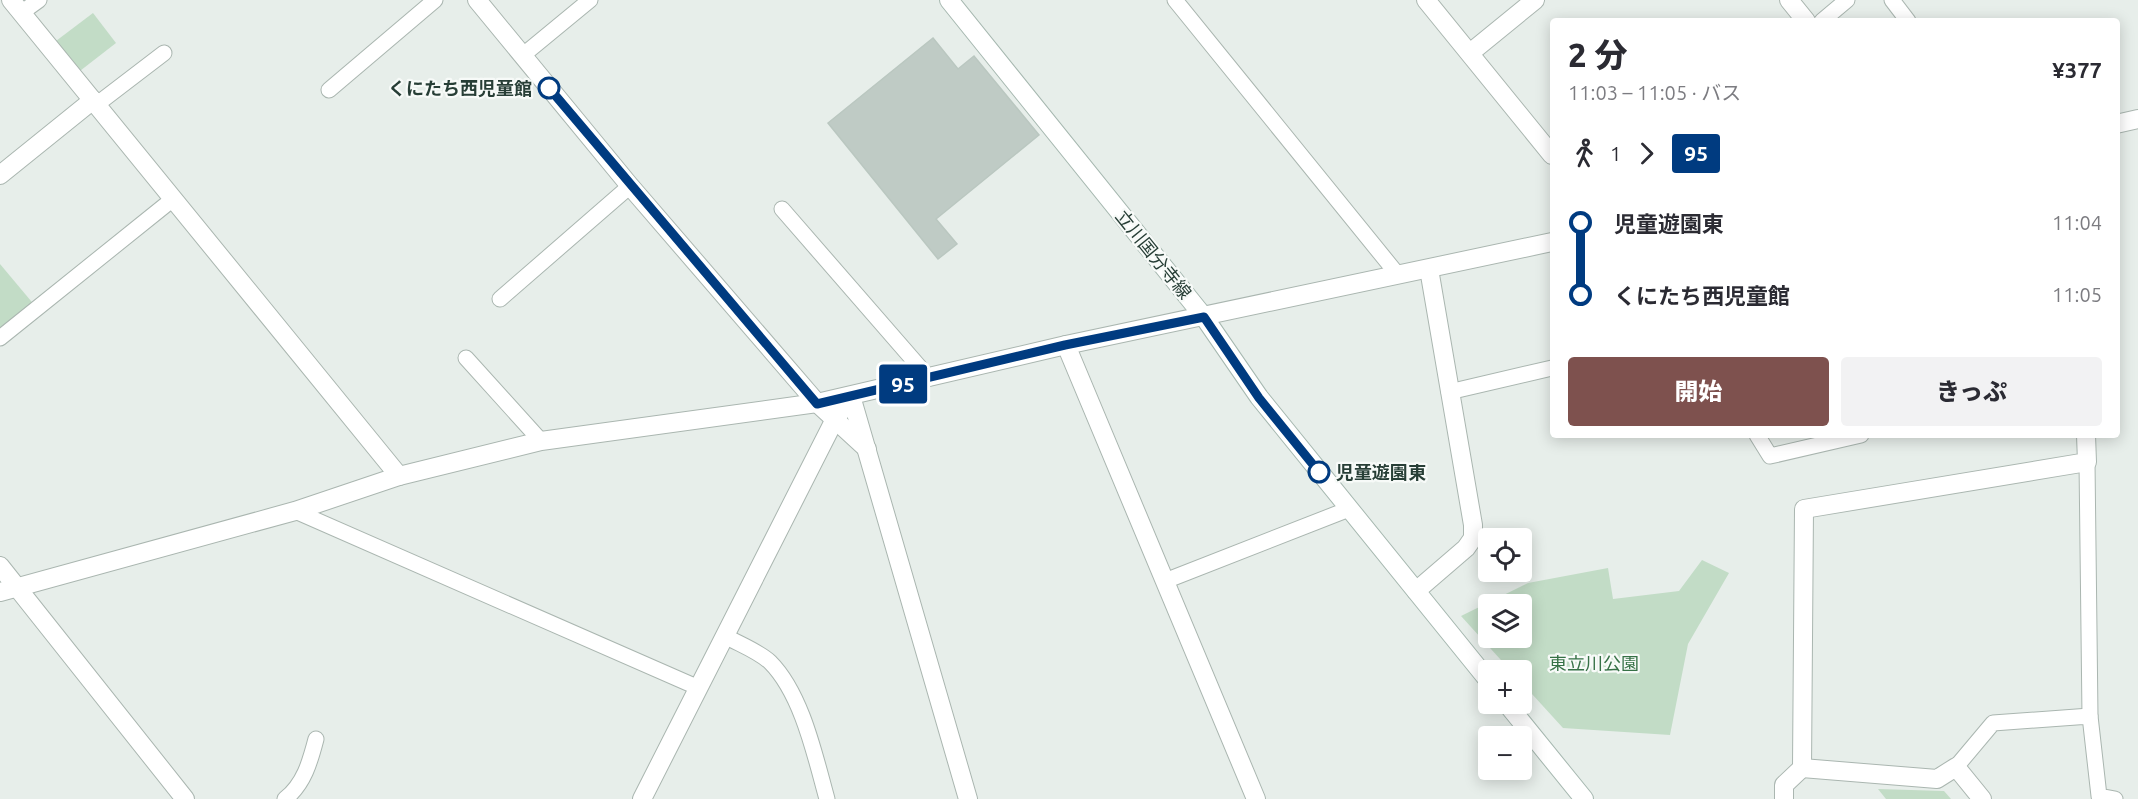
<!DOCTYPE html>
<html lang="ja">
<head>
<meta charset="utf-8">
<style>
  :root { --surface:#fff; --page:#f2f2f3; --text:#2b2b33; --muted:#7c7c81; --accent:#7e514e }
  body { margin:0; font-family:Ubuntu,"Noto Sans JP",sans-serif; background:var(--page); color:var(--text); height:100vh; display:flex; flex-direction:column; font-size:22px; white-space:nowrap }
  * { box-sizing:border-box; margin:0 }
  p { font-size:20px; color:var(--muted) }
  .icon { flex:none; width:33px; height:33px; fill:none; stroke:currentColor; stroke-width:2; stroke-linecap:round; stroke-linejoin:round }
  .map { position:relative; flex:1; overflow:hidden }
  .details { position:absolute; left:1550px; top:18px; width:570px; height:420px; display:flex; flex-direction:column; background:var(--surface); border-radius:6px; box-shadow:0 3px 15px #0003 }
  .details>* { flex:none }
  .badge { padding:0 12px; border-radius:4px; font-size:21px; line-height:39px }
  .tools { position:absolute; left:1478px; top:528px; display:grid; gap:12px }
  .tools a { display:grid; place-items:center; width:54px; height:54px; border-radius:6px; background:var(--surface); box-shadow:0 3px 15px #0003; font-size:30px }
  .map>.badge { position:absolute; translate:-50% -50%; box-shadow:0 0 0 3px #fff }
  .legs { display:flex; align-items:center; gap:9px; height:66px; padding:0 18px; font-size:20px }
  .legs p { margin-inline-start:auto }
  .headline { display:flex; align-items:center; justify-content:space-between; height:102px; padding:0 18px }
  h1 { font-size:33px; font-weight:800; line-height:45px }
  .button { display:flex; gap:12px; margin-top:auto; padding:12px 18px }
  .button a { flex:1; height:69px; border-radius:6px; background:var(--accent); color:#fff; font-size:24px; font-weight:800; line-height:69px; text-align:center }
  .button a+a { background:var(--page); color:var(--text) }
  ul { padding:0 18px; list-style:none }
  li { display:flex; align-items:center; gap:21px; height:72px; font-size:22px }
  li i { display:grid; place-items:center; width:9px; height:100%; margin:0 8px; background:currentColor }
  li i::after { content:''; width:15px; height:15px; margin:-8px; border:4px solid; border-radius:50%; background:var(--surface) }
  li p { margin-inline-start:auto }
  li:first-child i { background:linear-gradient(#0000 50%,currentColor 0) }
  li:last-child i { background:linear-gradient(currentColor 50%,#0000 0) }
  .map>svg:first-child { display:block }
  .green { fill:#c2dcc6; fill-rule:evenodd }
  .building { fill:#bfcbc5; stroke:#bac7c0; stroke-width:1.5 }
  .lines { fill:none; stroke-linecap:round; stroke-linejoin:round }
  .service-casing { stroke:#aab6b0; stroke-width:17 }
  .minor-casing { stroke:#aab6b0; stroke-width:20 }
  .secondary-casing { stroke:#a6b8b0; stroke-width:20 }
  .service { stroke:#fff; stroke-width:15 }
  .minor { stroke:#fff; stroke-width:18 }
  .secondary { stroke:#fff; stroke-width:18 }
  .line-1-casing { stroke:#fff; stroke-width:14 }
  .line-1 { stroke:#003b80; stroke-width:9 }
  .stop-1-dot { fill:#fff; stroke:#003b80; stroke-width:3 }
  .labels { text-anchor:middle; dominant-baseline:central; stroke-width:4.5; stroke-linejoin:round; paint-order:stroke }
  .stop-label { font-size:18px; font-weight:bold; fill:#273e36; stroke:#f7faf8; text-anchor:end }
  .street-label { font-size:18px; fill:#273e36; stroke:#f7faf8 }
  .park-label { font-size:18px; fill:#367146; stroke:#f7faf8 }
</style>
</head>
<body>
<div class="map">
<svg width="2138" height="799" viewBox="0 0 2138 799">
  <rect width="100%" height="100%" fill="#e7eeea"/>
  <g class="green">
    <polygon points="93,13 116,43 76,74 52,44"/>
    <polygon points="0,264 36,307 0,339"/>
    <path d="M 1702,560 L 1729,573 L 1688,644 L 1670,735 L 1563,728 L 1521,682 L 1521,670 L 1510,670 L 1461,616 L 1528,583 L 1608,568 L 1613,599 L 1679,591 ZM 1521,604 L 1521,638 L 1488,638 L 1488,604 Z"/>
    <polygon points="1878,789 1944,791 1951,799 1886,799"/>
  </g>
  <polygon class="building" points="933,38 958,69 974,56 1039,135 936,219 957,244 938,259 828,123"/>
  <g class="lines">
    <g class="service-casing">
      <g id="service">
        <polyline points="1175,0 1398,275"/>
        <polyline points="1892,0 1908,21"/>
        <polyline points="21,13 39,0"/>
        <polyline points="1822,21 1847,0"/>
        <polyline points="522,56 590,0"/>
        <polyline points="329,90 435,0"/>
        <polyline points="96,105 164,53"/>
        <polyline points="782,209 929,378"/>
        <polyline points="500,299 630,186"/>
        <polyline points="0,338 173,199"/>
        <polyline points="466,358 541,441"/>
        <polyline points="1449,392 1552,368"/>
        <polyline points="1757,435 1770,456 1861,435"/>
        <polyline points="2087,462 2090,716"/>
        <polyline points="295,511 699,688"/>
        <polyline points="1165,581 1349,509"/>
        <path d="M 725,636 C 739,644 758,651 770,662 C 802,694 815,756 827,799"/>
        <polyline points="1956,767 1993,723 2090,716 2099,796 2115,799"/>
        <path d="M 285,799 C 304,784 310,762 316,739"/>
      </g>
    </g>
    <g class="minor-casing">
      <g id="minor">
        <polyline points="11,0 399,476"/>
        <polyline points="477,0 630,186 817,403 867,449"/>
        <polyline points="1426,0 1552,155"/>
        <polyline points="1789,0 1806,21"/>
        <polyline points="1470,53 1535,0"/>
        <polyline points="2116,124 2138,119"/>
        <polyline points="0,175 93,100"/>
        <polyline points="1066,345 1256,799"/>
        <polyline points="851,396 968,799"/>
        <polyline points="0,566 185,799"/>
        <polyline points="1416,591 1466,548 1473,538 1473,525 1429,269"/>
        <polyline points="0,592 295,511 399,476 541,441 817,403 1066,345 1552,242"/>
        <polyline points="1802,768 1937,779 1956,767 1982,799"/>
        <polyline points="642,799 834,421 841,411"/>
        <polyline points="1784,799 1784,785 1802,768 1804,509 2087,462 2086,435"/>
      </g>
    </g>
    <g class="secondary-casing">
      <g id="secondary">
        <polyline points="949,0 1204,317 1259,397 1488,680"/>
        <polyline points="1507,704 1584,799"/>
      </g>
    </g>
    <use href="#service" class="service"/>
    <use href="#minor" class="minor"/>
    <use href="#secondary" class="secondary"/>
  </g>
  <g class="lines">
    <g class="line-1-casing">
      <polyline id="line-1" points="549,88 817,404 1065,345 1204,317 1259,398 1319,472"/>
    </g>
    <use href="#line-1" class="line-1"/>
  </g>
  <g class="stop-1-dot">
    <circle cx="549" cy="88" r="10"/>
    <circle cx="1319" cy="472" r="10"/>
  </g>
  <g class="labels">
    <g class="stop-label">
      <text x="532" y="88">くにたち西児童館</text>
      <text x="1336" y="472" text-anchor="start">児童遊園東</text>
    </g>
    <g class="street-label">
      <text transform="translate(1154 254) rotate(51)">立川国分寺線</text>
    </g>
    <g class="park-label">
      <text x="1594" y="663">東立川公園</text>
    </g>
  </g>
</svg>
<div class="tools">
<a><svg class="icon" aria-label="locate" viewBox="0 0 24 24"><circle cx="12" cy="12" r="6"/><path d="M12 2v4M12 18v4M2 12h4M18 12h4"/></svg></a>
<a><svg class="icon" aria-label="layers" viewBox="0 0 24 24"><path d="M12 4l9 5-9 5-9-5zM3 14l9 5 9-5"/></svg></a>
<a>+</a>
<a>−</a>
</div>
<b class="badge" style="left:903px;top:384px;background:#003b80;color:#fff">95</b>
<section class="details">
<div class="headline"><div><h1>2 分</h1><p>11:03 – 11:05 · バス</p></div><b>¥377</b></div>
<div class="legs"><svg class="icon" aria-label="walk" viewBox="0 0 24 24"><circle cx="13" cy="4" r="2"/><path d="M13 8l-2 6 4 7M11 14l-3 7M7 12l3-4h3l4 4"/></svg>1<svg class="icon" aria-label="forward" viewBox="0 0 24 24"><path d="M9 5l7 7-7 7"/></svg><b class="badge" style="background:#003b80;color:#fff">95</b></div>
<ul>
<li><i style="color:#003b80"></i><b>児童遊園東</b><p>11:04</p></li>
<li><i style="color:#003b80"></i><b>くにたち西児童館</b><p>11:05</p></li>
</ul>
<div class="button"><a>開始</a><a>きっぷ</a></div>
</section>
</div>
</body>
</html>
